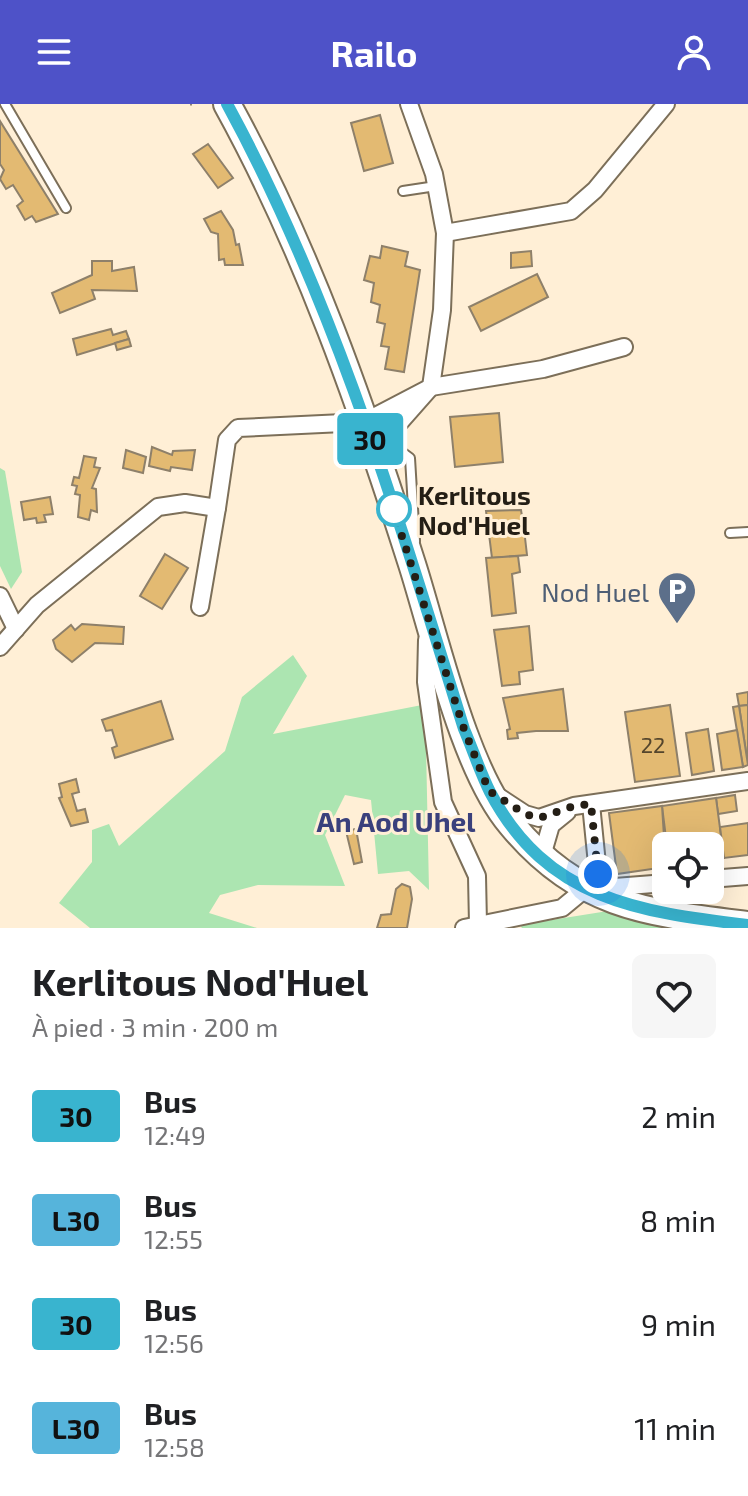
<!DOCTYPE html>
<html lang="fr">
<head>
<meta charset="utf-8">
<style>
  :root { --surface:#fff; --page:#f6f6f6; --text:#202124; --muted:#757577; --accent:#4e52c8 }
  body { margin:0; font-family:"Exo 2",sans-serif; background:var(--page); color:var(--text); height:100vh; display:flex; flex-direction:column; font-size:30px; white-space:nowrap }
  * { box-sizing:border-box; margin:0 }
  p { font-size:26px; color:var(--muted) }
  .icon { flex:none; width:44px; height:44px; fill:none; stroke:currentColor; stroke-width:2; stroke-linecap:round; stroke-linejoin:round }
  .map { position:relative; height:824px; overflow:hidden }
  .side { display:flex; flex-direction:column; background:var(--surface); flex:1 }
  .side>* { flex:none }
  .badge { padding:0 16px; border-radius:6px; font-size:28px; line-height:52px }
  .buttons { position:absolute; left:652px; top:728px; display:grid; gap:16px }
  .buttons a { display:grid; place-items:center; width:72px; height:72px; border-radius:12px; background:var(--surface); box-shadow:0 8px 32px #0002; font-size:40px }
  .you { position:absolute; width:40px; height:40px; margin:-20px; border:6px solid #fff; border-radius:50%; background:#1a73e8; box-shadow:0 0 0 12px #1a73e833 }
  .map>.badge { position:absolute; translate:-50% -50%; box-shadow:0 0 0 4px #fff }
  .round { display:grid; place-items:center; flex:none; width:84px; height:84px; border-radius:12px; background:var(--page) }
  .overview { display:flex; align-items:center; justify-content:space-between; height:136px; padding:0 32px }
  h1 { font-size:38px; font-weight:700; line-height:60px }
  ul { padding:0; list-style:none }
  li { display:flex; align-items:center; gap:24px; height:104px; padding:0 32px }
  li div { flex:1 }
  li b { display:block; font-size:30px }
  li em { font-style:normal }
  li .badge { min-width:88px; font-weight:700; text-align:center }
  header { display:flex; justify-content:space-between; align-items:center; height:104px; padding:0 32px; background:var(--accent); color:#fff; font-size:36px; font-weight:700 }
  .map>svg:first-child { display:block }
  .green { fill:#ace5b1 }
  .building { fill:#e3ba72; stroke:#8e806a; stroke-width:2 }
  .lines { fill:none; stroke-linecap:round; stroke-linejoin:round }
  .lane-casing { stroke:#7c6f59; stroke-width:12 }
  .street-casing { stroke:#7c6f59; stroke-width:20 }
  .primary-casing { stroke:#7c6f59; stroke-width:30 }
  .path { stroke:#8c8271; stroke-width:3; stroke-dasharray:2 6; stroke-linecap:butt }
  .lane { stroke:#fff; stroke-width:8 }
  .street { stroke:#fff; stroke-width:16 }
  .primary { stroke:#fff; stroke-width:26 }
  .line-casing { stroke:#fff; stroke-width:18 }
  .line { stroke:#39b4cf; stroke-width:12 }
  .walk { stroke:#241e15; stroke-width:8; stroke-dasharray:0 14.4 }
  .stop-dot { fill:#fff; stroke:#39b4cf; stroke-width:4 }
  .labels { text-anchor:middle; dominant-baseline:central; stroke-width:6; stroke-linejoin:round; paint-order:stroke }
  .number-label { font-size:22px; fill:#54452c }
  .stop-label { font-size:26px; font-weight:bold; fill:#241e15; stroke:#ffefd6; text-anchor:start }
  .service-label { font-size:26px; fill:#4e5e75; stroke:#ffefd6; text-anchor:end }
  .neighbourhood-label { font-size:28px; font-weight:bold; fill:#3a407c; stroke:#ffefd6 }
</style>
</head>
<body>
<header><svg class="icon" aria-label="menu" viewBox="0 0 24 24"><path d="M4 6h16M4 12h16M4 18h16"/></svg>Railo<svg class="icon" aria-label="person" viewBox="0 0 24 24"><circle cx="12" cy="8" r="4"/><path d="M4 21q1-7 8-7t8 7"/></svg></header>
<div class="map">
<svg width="748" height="824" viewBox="0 0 748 824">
  <rect width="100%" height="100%" fill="#ffefd6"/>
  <g class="green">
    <polygon points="0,364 5,367 22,468 11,485 0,462"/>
    <polygon points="293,551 307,572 273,630 422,601 426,643 429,786 409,767 378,770 371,696 345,691 325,731 345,782 258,781 220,791 209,809 257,824 90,824 59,799 92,758 92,726 109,720 119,742 225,647 242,593"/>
    <polygon points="608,807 663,824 522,824 520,821"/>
  </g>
  <g class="building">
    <polygon points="380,11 393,59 364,67 351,19"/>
    <polygon points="0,17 58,110 36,118 32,112 25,116 17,102 23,97 13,81 6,85 0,75 4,66 0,60"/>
    <polygon points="208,40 233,74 218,84 193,50"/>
    <polygon points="221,107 233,126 236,141 239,140 243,161 225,161 224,155 219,156 218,130 211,128 204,115"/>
    <polygon points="382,142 408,148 405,162 420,166 404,268 385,265 389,243 381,242 385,220 377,218 380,201 371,198 374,179 364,176 370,152 380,154"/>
    <polygon points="531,147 532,162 511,164 511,149"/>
    <polygon points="92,157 112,157 112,167 134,163 137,187 92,186 95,195 60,209 52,189 92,171"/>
    <polygon points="537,170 548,193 481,227 469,203"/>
    <polygon points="111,225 113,231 126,227 129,235 77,251 73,235"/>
    <polygon points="129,235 131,242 117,246 115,239"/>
    <polygon points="499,309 503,358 455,363 450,313"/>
    <polygon points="152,343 172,351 173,347 195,346 192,366 171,363 170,367 149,362"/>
    <polygon points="126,346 146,353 143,369 123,364"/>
    <polygon points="84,352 96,354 94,363 100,364 92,384 96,385 97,408 91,406 89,416 78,413 80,391 75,390 77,382 72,381 74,373 79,374"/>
    <polygon points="50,393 53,410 44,411 46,418 37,419 36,414 24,416 21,398"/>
    <polygon points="521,406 524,425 489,430 486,407"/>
    <polygon points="524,425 527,451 492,454 489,430"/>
    <polygon points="165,450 188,464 162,505 140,492"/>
    <polygon points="518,452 520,468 512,470 516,509 492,512 486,454"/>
    <polygon points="82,520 124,523 123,540 95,539 72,558 56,545 53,536 71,521 75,526"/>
    <polygon points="529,522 533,566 519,568 520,580 502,582 494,526"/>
    <polygon points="563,585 568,627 536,627 517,629 518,634 508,635 507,626 510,625 503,594"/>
    <polygon points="748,588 748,601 739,602 737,590"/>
    <polygon points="161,597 173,635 115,654 112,644 117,642 112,626 106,627 102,616"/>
    <polygon points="670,601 680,672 635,678 625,608"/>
    <polygon points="748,601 748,661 739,602"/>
    <polygon points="739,602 748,661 743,663 733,603"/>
    <polygon points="708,625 714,667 692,671 686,629"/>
    <polygon points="737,626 743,663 722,666 717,630"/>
    <polygon points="76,675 79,688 72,690 77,707 85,705 88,718 71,722 59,694 62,693 59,680"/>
    <polygon points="735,691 737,707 718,710 716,694"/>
    <polygon points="716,694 724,754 710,756 710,742 667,742 662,702"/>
    <polygon points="662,702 666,763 617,770 609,709"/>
    <polygon points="748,719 748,751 724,754 720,723"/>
    <polygon points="356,725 362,758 354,760 346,727"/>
    <polygon points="402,780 410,783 412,795 407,824 377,824 381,811 391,810 396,785"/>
  </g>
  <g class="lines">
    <g class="lane-casing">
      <g id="lane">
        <polyline points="5,0 66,104"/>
        <polyline points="403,87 436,82"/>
        <polyline points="383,334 410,354 415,437"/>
        <polyline points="730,429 748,428"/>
      </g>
    </g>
    <g class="street-casing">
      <g id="street">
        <polyline points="445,129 571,107 595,86 666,0"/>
        <polyline points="371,338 382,334 401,317 431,283 442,206 445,129 434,70 409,0"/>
        <polyline points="217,404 227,336 238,324 364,318 431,283 543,265 624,243"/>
        <polyline points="0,492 16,525"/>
        <polyline points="427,536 426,578 443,698 477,772 478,820"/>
        <polyline points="0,543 37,501 158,403 185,399 217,404 200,503"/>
        <polyline points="496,691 525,710 539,714 574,702 748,677"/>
        <polyline points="591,700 598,770 615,783 666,779"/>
        <polyline points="542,752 551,721 567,708"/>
        <polyline points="710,775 748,772"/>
        <polyline points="464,824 562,804 585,785"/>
      </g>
    </g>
    <g class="primary-casing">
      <path id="primary" d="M 227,0 C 307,145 362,303 412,460 C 435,532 464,665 511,720 C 579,803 649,809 748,821"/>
    </g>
    <polyline class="path" points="190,0 194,0"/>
    <use href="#lane" class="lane"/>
    <use href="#street" class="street"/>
    <use href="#primary" class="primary"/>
  </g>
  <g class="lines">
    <g class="line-casing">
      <path id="line" d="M 227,0 C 334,196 398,413 464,625 C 473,646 480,668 490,688 C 547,796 639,808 748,821"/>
    </g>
    <use href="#line" class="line"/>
    <polyline class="walk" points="394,405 391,398 464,625 489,687 525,710 539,714 574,702 591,700 598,770"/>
  </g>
  <defs>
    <g id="parking-pin" transform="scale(2)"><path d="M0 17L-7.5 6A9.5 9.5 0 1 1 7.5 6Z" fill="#5c6f8a" stroke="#ffefd6"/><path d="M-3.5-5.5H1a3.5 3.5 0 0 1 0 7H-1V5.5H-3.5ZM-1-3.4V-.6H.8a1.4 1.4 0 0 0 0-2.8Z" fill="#fff"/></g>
  </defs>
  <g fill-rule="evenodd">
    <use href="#parking-pin" x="677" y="487"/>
  </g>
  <circle class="stop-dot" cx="394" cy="405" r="16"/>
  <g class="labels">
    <g class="number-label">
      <text x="653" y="640">22</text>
    </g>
    <g class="stop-label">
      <text x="418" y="390">Kerlitous<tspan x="418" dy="30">Nod'Huel</tspan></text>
    </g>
    <g class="service-label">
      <text x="649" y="487">Nod Huel</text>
    </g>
    <g class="neighbourhood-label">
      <text x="396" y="717">An Aod Uhel</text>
    </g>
  </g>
</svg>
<div class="buttons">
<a><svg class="icon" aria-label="locate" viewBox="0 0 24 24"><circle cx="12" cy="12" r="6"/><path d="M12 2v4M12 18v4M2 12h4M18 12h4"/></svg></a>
</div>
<div class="you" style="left:598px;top:770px"></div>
<b class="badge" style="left:370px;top:335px;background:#39b4cf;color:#111">30</b>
</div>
<section class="side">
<div class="overview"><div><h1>Kerlitous Nod'Huel</h1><p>À pied · 3 min · 200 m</p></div><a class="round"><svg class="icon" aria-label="heart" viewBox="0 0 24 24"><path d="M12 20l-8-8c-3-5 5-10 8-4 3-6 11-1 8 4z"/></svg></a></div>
<ul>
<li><span class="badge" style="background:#39b4cf;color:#111">30</span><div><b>Bus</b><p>12:49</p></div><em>2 min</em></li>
<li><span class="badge" style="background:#56b4db;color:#111">L30</span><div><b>Bus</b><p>12:55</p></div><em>8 min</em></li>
<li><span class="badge" style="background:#39b4cf;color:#111">30</span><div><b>Bus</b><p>12:56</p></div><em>9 min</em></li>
<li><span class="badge" style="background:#56b4db;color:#111">L30</span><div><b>Bus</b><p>12:58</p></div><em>11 min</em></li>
</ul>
</section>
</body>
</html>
